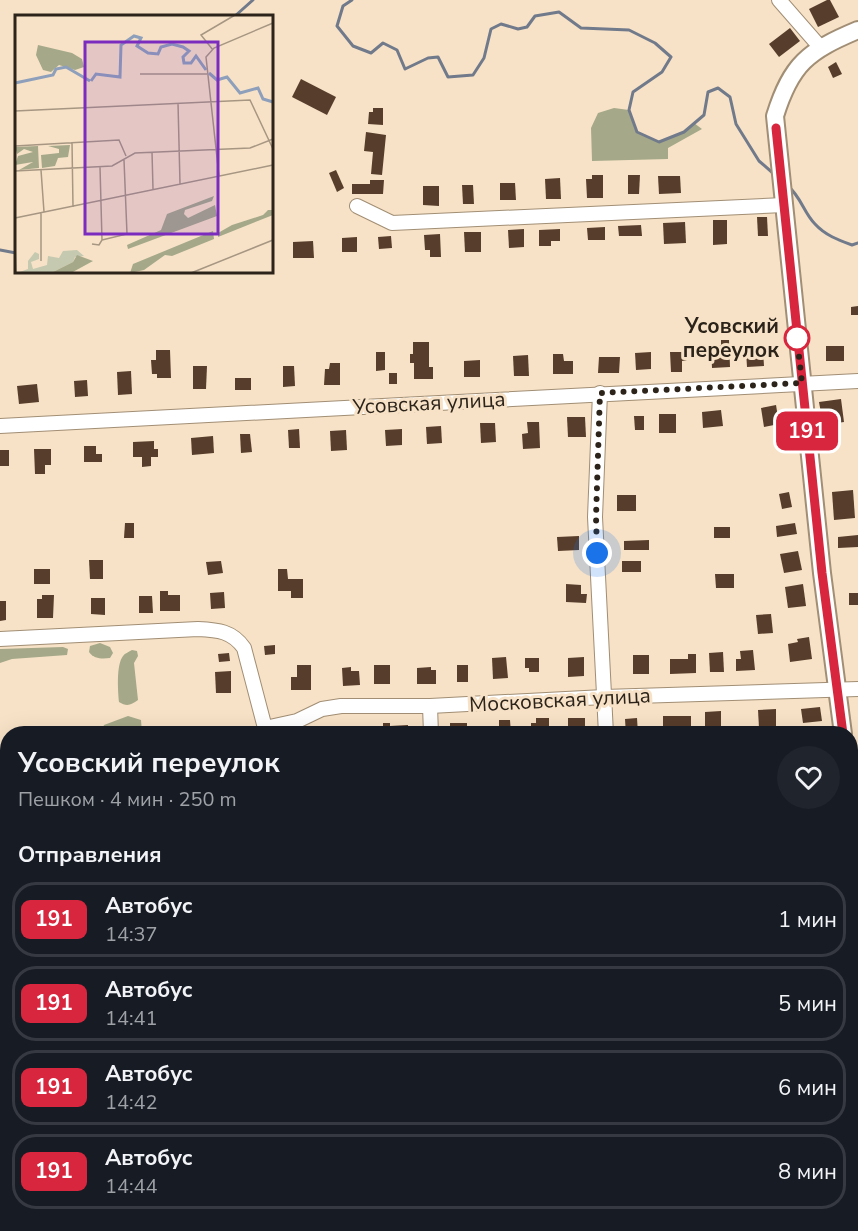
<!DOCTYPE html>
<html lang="ru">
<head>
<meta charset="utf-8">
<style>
  :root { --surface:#171b24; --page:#20242c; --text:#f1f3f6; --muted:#9ea1a6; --line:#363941 }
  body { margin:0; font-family:"Nunito Sans",sans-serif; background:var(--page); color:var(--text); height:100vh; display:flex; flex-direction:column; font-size:22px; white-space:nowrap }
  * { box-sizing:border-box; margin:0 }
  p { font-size:20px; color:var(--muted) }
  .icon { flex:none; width:33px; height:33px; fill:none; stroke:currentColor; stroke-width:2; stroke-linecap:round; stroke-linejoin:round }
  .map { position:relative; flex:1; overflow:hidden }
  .side { position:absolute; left:0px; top:726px; width:858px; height:506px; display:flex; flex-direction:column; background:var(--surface); border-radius:24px 24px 0 0; box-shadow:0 6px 24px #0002 }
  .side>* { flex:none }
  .badge { padding:0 12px; border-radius:9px; font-size:21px; line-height:39px }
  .you { position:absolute; width:30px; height:30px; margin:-15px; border:4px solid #fff; border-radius:50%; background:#1a73e8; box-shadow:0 0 0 9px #1a73e833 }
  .map>.badge { position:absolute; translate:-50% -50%; box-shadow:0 0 0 3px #fff }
  h2 { padding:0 18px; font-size:22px; line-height:54px }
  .round { display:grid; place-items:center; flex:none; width:63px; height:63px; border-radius:32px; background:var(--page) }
  .head { display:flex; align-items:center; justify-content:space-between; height:102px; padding:0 18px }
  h1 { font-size:28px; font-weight:700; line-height:45px }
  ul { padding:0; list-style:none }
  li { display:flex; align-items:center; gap:18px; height:75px; margin:0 12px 9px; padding:0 6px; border:3px solid var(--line); border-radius:24px }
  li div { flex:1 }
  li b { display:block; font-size:22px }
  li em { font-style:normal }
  li .badge { min-width:66px; font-weight:700; text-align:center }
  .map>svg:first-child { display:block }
  .forest { fill:#a5a989 }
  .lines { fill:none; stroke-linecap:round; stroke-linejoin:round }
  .stream { stroke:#707a8b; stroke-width:3 }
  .building { fill:#573d2b }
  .minor-casing { stroke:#a18e74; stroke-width:16 }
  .tertiary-casing { stroke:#a18e74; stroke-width:20 }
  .minor { stroke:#fff; stroke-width:14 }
  .tertiary { stroke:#fff; stroke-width:16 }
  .rail-casing { stroke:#5c5143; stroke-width:5 }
  .rail { stroke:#f7e2c7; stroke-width:3; stroke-dasharray:9; stroke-linecap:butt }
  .line-casing { stroke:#fff; stroke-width:14 }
  .line { stroke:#d7263d; stroke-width:9 }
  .walk { stroke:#2c241a; stroke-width:6; stroke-dasharray:0 10.8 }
  .stop-dot { fill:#fff; stroke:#d7263d; stroke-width:3 }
  .labels { text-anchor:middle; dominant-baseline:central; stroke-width:6; stroke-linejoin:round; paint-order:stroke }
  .stop-label { font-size:21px; font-weight:bold; fill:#2c241a; stroke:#f7e2c7; text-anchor:end }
  .street-label { font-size:21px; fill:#2c241a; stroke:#f7e2c7 }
  .inset-river { fill:none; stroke:#8d9fbb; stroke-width:3 }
  .inset-road { fill:none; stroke:#a69682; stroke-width:1.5 }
  .view { fill:#7b2cbf; fill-opacity:0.15; stroke:#7b2cbf; stroke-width:3 }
  .inset-edge { fill:none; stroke:#2c241a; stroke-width:3 }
</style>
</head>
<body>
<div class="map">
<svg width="858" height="1231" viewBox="0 0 858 1231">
  <rect width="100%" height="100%" fill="#f7e2c7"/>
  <g class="forest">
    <polygon points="614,108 629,110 637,132 659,142 684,132 694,123 702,129 668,148 668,159 592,161 591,128 598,113"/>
    <path d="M 100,643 L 110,647 L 113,653 L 110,658 C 102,659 94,659 89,652 L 90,646 Z"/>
    <polygon points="63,647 68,649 67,655 12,659 0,663 0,649"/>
    <path d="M 132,650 L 137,651 L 138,656 L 134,663 L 138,700 C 131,705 127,707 119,702 C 118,691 116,665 123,656 C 125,653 129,652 132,650 Z"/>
    <polygon points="128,716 141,720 142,733 101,733 104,725"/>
    <polygon points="851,1063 857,1094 858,1106 851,1112"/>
    <polygon points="460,1224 546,1224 534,1231 446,1231"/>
    <polygon points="795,1224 840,1224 840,1231 779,1231"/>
  </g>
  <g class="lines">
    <g class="stream">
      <polyline points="352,0 343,6 337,26 353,46 371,53 383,43 397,50 405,69 428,58 438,57 448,77 473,75 484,58 491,29 501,24 518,29 527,27 535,16 559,12 581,28 629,30 655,43 671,57 662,72 633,92 629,110 637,132 659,142 684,132 704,115 708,92 718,88 730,97 736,124 759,161 774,174"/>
      <polyline points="235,16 253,0"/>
      <path d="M 788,186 C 801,197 804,213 815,224 C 825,235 838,240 852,245 L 858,243"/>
      <polyline points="0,250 16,253"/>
    </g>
  </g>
  <g class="building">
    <polygon points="827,0 830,0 839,17 818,27 809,9"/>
    <polygon points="790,28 800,41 779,57 769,44"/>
    <polygon points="836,62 842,74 833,78 828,67"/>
    <polygon points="301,79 336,97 327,115 292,97"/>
    <polygon points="373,108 383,108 383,125 368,124 369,112 373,112"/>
    <polygon points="366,132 386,135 382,175 371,174 373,152 364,151"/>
    <polygon points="336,170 344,188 337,192 329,173"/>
    <polygon points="592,175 603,175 603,198 587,198 586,179 592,179"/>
    <polygon points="628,175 640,175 639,194 628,194"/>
    <polygon points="658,176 680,176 681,193 659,194"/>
    <polygon points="560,178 561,199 546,199 545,179"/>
    <polygon points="370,180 384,180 383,194 352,194 352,184 370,184"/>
    <polygon points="500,183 515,183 516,200 500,200"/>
    <polygon points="462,185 473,185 474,204 463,204"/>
    <polygon points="423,186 439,186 439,206 423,205"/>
    <polygon points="757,217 767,217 768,236 758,236"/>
    <polygon points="713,220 727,220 727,244 713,245"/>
    <polygon points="685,222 686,243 664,244 663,223"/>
    <polygon points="641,225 642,236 619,236 618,226"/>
    <polygon points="605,227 605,240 588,240 587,228"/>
    <polygon points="524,229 524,247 509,248 508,230"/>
    <polygon points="560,229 560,241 551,241 551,246 539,246 539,230"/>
    <polygon points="464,232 481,232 481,252 465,252"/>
    <polygon points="440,234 441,257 430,257 430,250 425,250 424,235"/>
    <polygon points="391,236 392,248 379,249 378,237"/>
    <polygon points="357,237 357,252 342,252 342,238"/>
    <polygon points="313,241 314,258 293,258 293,242"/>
    <polygon points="858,306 858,315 851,315 851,307"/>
    <polygon points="721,340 729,340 730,367 712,368 711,346 721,345"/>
    <polygon points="413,342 429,342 429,367 433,367 433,379 414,379 414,363 410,363 410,354 413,354"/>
    <rect x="826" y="346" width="18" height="15"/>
    <polygon points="763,349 764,366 747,367 746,350"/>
    <polygon points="156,350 170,350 171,378 157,378 157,374 152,374 151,360 156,360"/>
    <polygon points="376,352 385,352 385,370 376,371"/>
    <polygon points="651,352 651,369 636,370 635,353"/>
    <polygon points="670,352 687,352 687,360 682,361 682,372 671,372"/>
    <polygon points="553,354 563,354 564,361 573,361 573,374 553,374"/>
    <polygon points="528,355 529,376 514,376 513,356"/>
    <polygon points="599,357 620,357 619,373 598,373"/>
    <polygon points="480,360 480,377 464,377 464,361"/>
    <polygon points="330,363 340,363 340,385 324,385 325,369 329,369"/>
    <polygon points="193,366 207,366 206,389 193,389"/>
    <polygon points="283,366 294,366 295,386 283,387"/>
    <polygon points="131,371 132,394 118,395 117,372"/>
    <rect x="389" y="373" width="8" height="11"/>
    <rect x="235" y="378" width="16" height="12"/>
    <polygon points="87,380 88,396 75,397 74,381"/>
    <polygon points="37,384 39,402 19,404 17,386"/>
    <polygon points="841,399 844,422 837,423 836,417 822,419 819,402"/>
    <polygon points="776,405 779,424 764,427 761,408"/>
    <polygon points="721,410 723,426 703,428 702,412"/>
    <rect x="659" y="414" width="17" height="19"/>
    <polygon points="634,416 644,416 644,430 635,430"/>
    <polygon points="567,417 585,417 586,437 568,437"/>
    <polygon points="527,422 539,422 540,448 523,449 522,434 528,433"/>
    <polygon points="480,423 495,423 496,442 481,443"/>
    <polygon points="441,426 442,443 427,444 426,427"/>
    <polygon points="299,429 300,448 289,448 288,430"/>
    <polygon points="402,429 402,445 386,446 385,430"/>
    <polygon points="346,430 347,450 331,451 330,431"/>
    <polygon points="240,434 250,434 252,452 241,453"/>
    <polygon points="213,436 214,453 192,455 191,438"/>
    <polygon points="154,441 154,449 158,449 158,457 151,457 151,466 142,467 142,457 133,457 133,442"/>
    <polygon points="84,446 96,446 96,454 102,454 102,462 84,462"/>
    <polygon points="34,449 51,449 51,465 45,465 45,474 35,474"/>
    <rect x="0" y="450" width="9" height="16"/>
    <polygon points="853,490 855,518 834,520 832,492"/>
    <polygon points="789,492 792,507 782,509 779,494"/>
    <rect x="617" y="495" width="19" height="16"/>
    <polygon points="125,523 134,523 134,538 124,538"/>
    <polygon points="795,523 797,534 777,537 776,526"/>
    <rect x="714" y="527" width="16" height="11"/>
    <polygon points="858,535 858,547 838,548 838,537"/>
    <polygon points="579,536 579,550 558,551 557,537"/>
    <polygon points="649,540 649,550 624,550 624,541"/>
    <polygon points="798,551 802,570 784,573 780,554"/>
    <polygon points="89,560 103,560 103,579 90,579"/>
    <polygon points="221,561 223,573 208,575 206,562"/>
    <rect x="622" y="561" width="19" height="11"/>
    <rect x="34" y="569" width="16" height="15"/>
    <polygon points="278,569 287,569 288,579 303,579 303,598 291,598 291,591 278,591"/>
    <polygon points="715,574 734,574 734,588 716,588"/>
    <polygon points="566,584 581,585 581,594 587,594 586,603 566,602"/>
    <polygon points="803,584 806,606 788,608 785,587"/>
    <polygon points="160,591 168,591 168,595 180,595 180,611 160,611"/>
    <polygon points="224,592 225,608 211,609 210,593"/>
    <rect x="849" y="593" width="9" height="12"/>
    <polygon points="42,595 54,595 53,618 37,618 37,599 42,599"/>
    <polygon points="139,596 152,596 153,613 139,613"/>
    <polygon points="91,598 105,598 105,615 91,614"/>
    <polygon points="0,601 6,601 6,620 0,621"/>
    <polygon points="771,614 773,633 758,634 756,615"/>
    <polygon points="809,637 812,659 790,662 788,644 798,642 797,639"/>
    <polygon points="275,645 275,654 265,655 264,646"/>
    <polygon points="753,650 755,670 736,671 736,659 741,659 740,651"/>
    <polygon points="723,652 724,672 710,672 709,653"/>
    <polygon points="229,653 230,661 219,662 218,654"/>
    <polygon points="688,654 696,654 696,673 670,674 670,659 688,659"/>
    <rect x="633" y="655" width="16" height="19"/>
    <polygon points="506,657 508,678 493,679 492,658"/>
    <polygon points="584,657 584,676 568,677 568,658"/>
    <polygon points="525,658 539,658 539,672 529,672 529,668 525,668"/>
    <polygon points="297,665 311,665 311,690 291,690 291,677 297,677"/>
    <rect x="374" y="665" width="16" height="19"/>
    <rect x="457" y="665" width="11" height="17"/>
    <polygon points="351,667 351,671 359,671 360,685 343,686 342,668"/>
    <polygon points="431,667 431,670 436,670 436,684 417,684 417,668"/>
    <polygon points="231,671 231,693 216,693 215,672"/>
    <polygon points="820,707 822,721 803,723 801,709"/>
    <polygon points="776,709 776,728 759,728 758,710"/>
    <polygon points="721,711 721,728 705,728 705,712"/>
    <polygon points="663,716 691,716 691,731 680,731 680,734 663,734"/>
    <polygon points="536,718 549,718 549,734 531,734 531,723 536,723"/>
    <polygon points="568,718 585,718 585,730 568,731"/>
    <polygon points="637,718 638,734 626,734 625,719"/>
    <polygon points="499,720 510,720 511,734 494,734 494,729 499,729"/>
    <polygon points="383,723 390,723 390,726 408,725 408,734 383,734"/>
    <rect x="450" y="723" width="17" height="11"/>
    <rect x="353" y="729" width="18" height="5"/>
    <rect x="0" y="826" width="3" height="17"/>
    <polygon points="8,899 8,918 0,918 0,900"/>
    <polygon points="8,999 8,1014 0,1016 0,1000"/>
  </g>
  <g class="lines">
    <g class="minor-casing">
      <g id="minor">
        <polyline points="779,0 821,48"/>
        <polyline points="357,206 392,223 784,205"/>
        <polyline points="600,393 595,517 606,734"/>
        <polyline points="0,426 858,381"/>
        <path d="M 0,639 L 198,629 C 218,630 232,631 244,648 L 265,728 L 262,734"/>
        <polyline points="430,706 431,734"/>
        <polyline points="265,728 297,721 322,709 341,706 430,706 604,697 858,689"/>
        <polyline points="0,805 8,804"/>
        <polyline points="850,860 858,859"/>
        <polyline points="0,1040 8,1039"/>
        <polyline points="114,1231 114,1224"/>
        <polyline points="274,1231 274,1224"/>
      </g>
    </g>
    <g class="tertiary-casing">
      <g id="tertiary">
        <path d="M 843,734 L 822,573 L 775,116 C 791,64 808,51 858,30"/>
        <polyline points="850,787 858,842"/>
      </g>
    </g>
    <use href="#minor" class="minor"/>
    <use href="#tertiary" class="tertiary"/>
    <g class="rail-casing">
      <g id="rail">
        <polyline points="850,1155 858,1152"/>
        <polyline points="850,1166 858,1163"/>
        <polyline points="658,1231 676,1224"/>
        <polyline points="685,1231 703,1224"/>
      </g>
    </g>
    <use href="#rail" class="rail"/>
  </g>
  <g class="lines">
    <g class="line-casing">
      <polyline id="line" points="776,128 822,573 843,734"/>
    </g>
    <use href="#line" class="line"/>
    <polyline class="walk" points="597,553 596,517 600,393 802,383 797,338"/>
  </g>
  <circle class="stop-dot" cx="797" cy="338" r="12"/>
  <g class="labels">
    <g class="stop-label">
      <text x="779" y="326">Усовский<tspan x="779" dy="24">переулок</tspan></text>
    </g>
    <g class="street-label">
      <text transform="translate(429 403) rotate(-3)">Усовская улица</text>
      <text transform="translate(560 700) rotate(-3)">Московская улица</text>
    </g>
  </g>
  <g transform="translate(15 15)">
    <rect width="258" height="258" fill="#f7e2c7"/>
    <path d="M 62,235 L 69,241 L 60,242 L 58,247 L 36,258 L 2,258 L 13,254 L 13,246 L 20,237 L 24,239 L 24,244 L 16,247 L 18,254 L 32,250 L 33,241 L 44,243 L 48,236 Z" fill="#c5c9b0"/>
    <path d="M 23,30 L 57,38 L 67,44 L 69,52 L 60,55 L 44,50 L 36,57 L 28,55 L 21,40 ZM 55,130 L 53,142 L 43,143 L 40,151 L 27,153 L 26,140 L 44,138 L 44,134 L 33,131 ZM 23,131 L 24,153 L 4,155 L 18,147 L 0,150 L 3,141 L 18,137 L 9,134 L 2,139 L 0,132 ZM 199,181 L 197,186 L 170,195 L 169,199 L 173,203 L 200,190 L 202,201 L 113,234 L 112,230 L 146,215 L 152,199 ZM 253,195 L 258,195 L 258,200 L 203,222 L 203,218 L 217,210 L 248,200 ZM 198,216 L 199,224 L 157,241 L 150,240 L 129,255 L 115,258 L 118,249 ZM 62,240 L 78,246 L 56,258 L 36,258 L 58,247 Z" fill="#a5a989"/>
    <path class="inset-river" d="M 194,58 L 202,65 L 212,62 L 225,78 L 243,73 L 248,84 L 258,87M 76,66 L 81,59 L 105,62 L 106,30 L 119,21 L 126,23 L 122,31 L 133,38 L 143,39 L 146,32 L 157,29 L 168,32 L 174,36 L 168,42 L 169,48 L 176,48 L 181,41 L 191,55M 0,68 L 38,60 L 41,54 L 51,52 L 75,66"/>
    <path class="inset-road" d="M 198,35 L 186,20 L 220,0M 125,59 L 192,59M 163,88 L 165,169M 0,96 L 235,85 L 258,134M 57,127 L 58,192M 0,131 L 104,125 L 111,141M 137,137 L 138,174M 26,155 L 29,197M 0,156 L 97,151 L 120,138 L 235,133 L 258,124M 204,161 L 191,42 L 199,33 L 258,8M 0,203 L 258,150M 87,225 L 112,219 L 109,145M 0,229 L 1,258M 77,229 L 84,230 L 87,225 L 85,152M 26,246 L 26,198M 176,258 L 258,225"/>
    <path class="view" d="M 70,27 L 203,27 L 203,219 L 70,219 Z"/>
    <rect width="258" height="258" class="inset-edge"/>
  </g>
</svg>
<div class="you" style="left:597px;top:553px"></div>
<b class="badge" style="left:807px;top:431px;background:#d7263d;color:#fff">191</b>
<section class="side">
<div class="head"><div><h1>Усовский переулок</h1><p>Пешком · 4 мин · 250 m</p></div><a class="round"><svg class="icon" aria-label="heart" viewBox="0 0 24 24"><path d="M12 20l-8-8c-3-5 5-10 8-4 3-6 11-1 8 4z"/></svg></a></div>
<h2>Отправления</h2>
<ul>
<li><span class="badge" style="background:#d7263d;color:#fff">191</span><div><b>Автобус</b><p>14:37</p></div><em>1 мин</em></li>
<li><span class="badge" style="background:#d7263d;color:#fff">191</span><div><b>Автобус</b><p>14:41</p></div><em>5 мин</em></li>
<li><span class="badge" style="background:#d7263d;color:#fff">191</span><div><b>Автобус</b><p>14:42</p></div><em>6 мин</em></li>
<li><span class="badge" style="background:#d7263d;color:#fff">191</span><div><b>Автобус</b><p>14:44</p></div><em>8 мин</em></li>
</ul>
</section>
</div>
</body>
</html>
